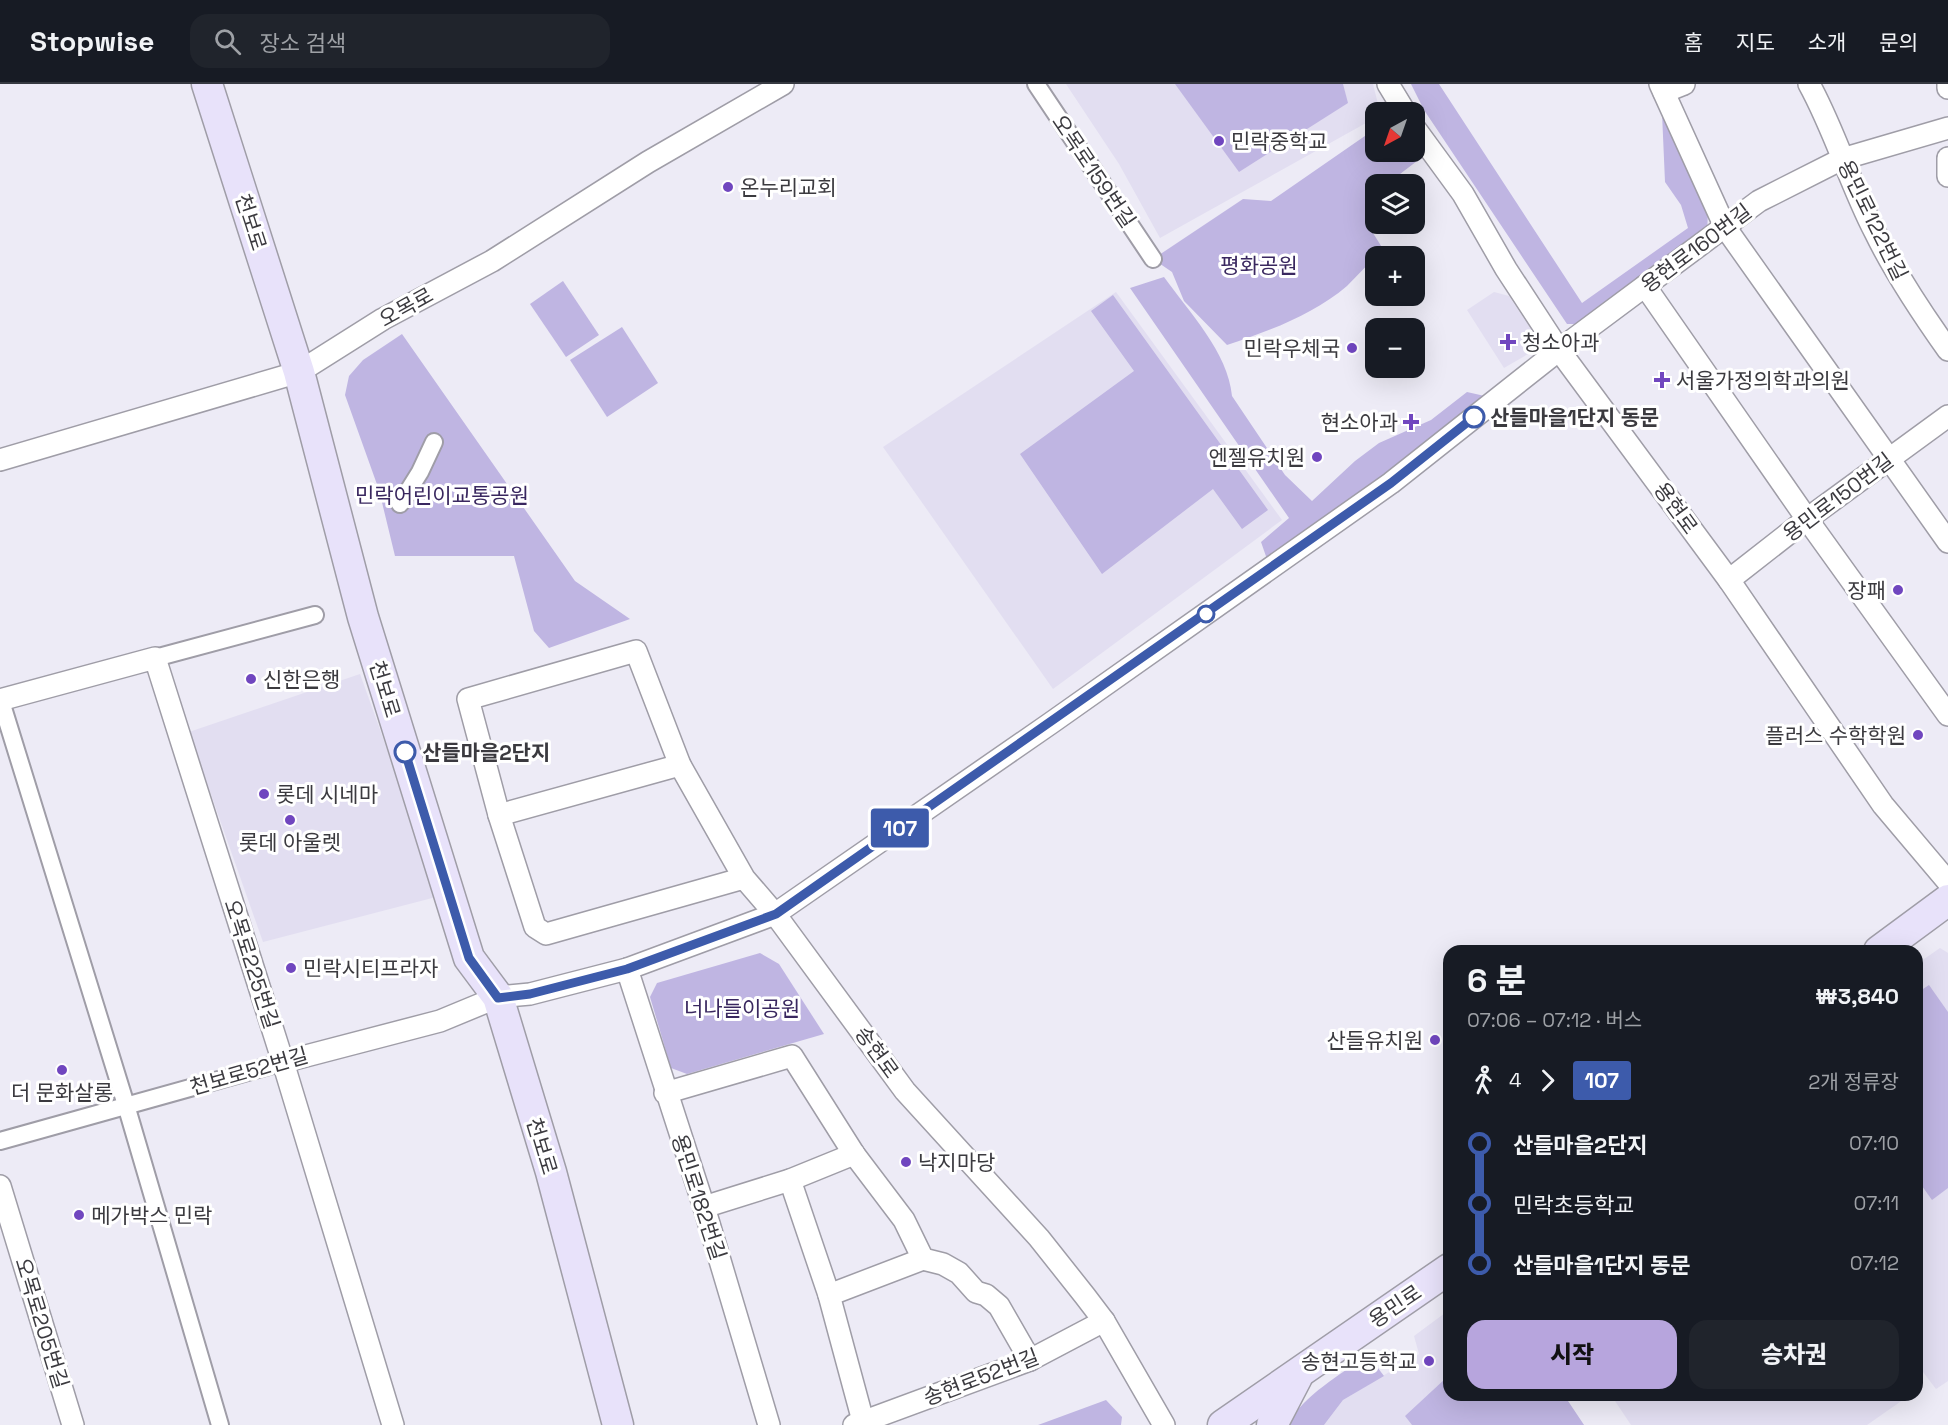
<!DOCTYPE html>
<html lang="ko">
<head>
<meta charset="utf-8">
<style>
  :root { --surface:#171b24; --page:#20242c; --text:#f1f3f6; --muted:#9ea1a6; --line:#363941; --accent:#b7a5dd }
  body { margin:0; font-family:"Space Grotesk","Noto Sans KR",sans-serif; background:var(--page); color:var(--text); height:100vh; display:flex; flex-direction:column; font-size:22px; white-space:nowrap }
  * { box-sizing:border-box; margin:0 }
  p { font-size:20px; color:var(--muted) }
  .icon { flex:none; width:33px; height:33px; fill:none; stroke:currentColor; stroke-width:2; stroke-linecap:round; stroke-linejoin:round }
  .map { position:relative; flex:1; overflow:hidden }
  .panel { position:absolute; left:1443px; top:861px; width:480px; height:456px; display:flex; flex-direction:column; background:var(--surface); border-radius:18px; box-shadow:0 6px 24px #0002 }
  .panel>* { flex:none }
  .badge { padding:0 12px; border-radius:4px; font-size:21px; line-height:39px }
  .needle { width:39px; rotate:220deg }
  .controls { position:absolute; left:1365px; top:18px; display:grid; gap:12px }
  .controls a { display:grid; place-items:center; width:60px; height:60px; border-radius:12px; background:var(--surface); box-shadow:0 6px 24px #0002; font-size:30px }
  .map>.badge { position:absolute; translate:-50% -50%; box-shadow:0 0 0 3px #fff }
  .legs { display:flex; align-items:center; gap:9px; height:66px; padding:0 24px; font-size:20px }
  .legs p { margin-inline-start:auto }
  .head { display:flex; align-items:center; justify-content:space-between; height:102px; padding:0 24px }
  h1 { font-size:33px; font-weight:800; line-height:45px }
  .cta { display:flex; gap:12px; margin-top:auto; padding:12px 24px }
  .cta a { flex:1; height:69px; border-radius:18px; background:var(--accent); color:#111; font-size:24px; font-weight:800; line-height:69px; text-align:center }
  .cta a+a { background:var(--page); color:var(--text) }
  ul { padding:0 24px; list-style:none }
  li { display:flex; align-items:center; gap:21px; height:60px; font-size:22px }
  li i { display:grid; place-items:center; width:9px; height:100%; margin:0 8px; background:currentColor }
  li i::after { content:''; width:15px; height:15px; margin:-8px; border:4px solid; border-radius:50%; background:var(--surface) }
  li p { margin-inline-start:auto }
  li:first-child i { background:linear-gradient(#0000 50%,currentColor 0) }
  li:last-child i { background:linear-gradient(currentColor 50%,#0000 0) }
  header { display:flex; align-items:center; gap:36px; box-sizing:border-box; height:84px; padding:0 30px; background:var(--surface); border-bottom:2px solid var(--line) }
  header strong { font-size:28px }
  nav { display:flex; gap:33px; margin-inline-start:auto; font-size:21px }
  .search { width:420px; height:54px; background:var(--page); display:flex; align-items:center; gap:15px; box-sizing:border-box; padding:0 21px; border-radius:18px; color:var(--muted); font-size:22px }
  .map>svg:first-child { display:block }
  .built { fill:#e2def1 }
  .green { fill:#bfb5e2 }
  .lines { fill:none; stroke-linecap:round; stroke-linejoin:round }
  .pedestrian-casing { stroke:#9f9da7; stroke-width:20 }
  .minor-casing { stroke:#9f9da7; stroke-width:24 }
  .secondary-casing { stroke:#9f9da7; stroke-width:33 }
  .pedestrian { stroke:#fff; stroke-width:16 }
  .minor { stroke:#fff; stroke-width:21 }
  .secondary { stroke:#e8e2fa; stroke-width:30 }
  .line-1-casing { stroke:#fff; stroke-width:14 }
  .line-1 { stroke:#3d5bab; stroke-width:9 }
  .poi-dot { fill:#7046bf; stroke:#fff; stroke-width:2 }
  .stop-1-dot { fill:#fff; stroke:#3d5bab; stroke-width:3 }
  .labels { text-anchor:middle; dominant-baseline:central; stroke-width:6; stroke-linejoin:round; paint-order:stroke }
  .poi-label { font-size:21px; fill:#3b3a3f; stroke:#fff; text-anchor:start }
  .street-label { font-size:21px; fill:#3b3a3f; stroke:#fff }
  .park-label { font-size:21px; fill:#39275f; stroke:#fff }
  .stop-label { font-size:21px; font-weight:bold; fill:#3b3a3f; stroke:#fff; text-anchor:start }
</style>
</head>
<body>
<header>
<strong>Stopwise</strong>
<div class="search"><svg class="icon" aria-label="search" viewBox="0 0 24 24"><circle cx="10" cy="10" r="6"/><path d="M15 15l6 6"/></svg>장소 검색</div>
<nav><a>홈</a><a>지도</a><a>소개</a><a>문의</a></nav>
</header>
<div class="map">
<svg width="1948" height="1341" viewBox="0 0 1948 1341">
  <rect width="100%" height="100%" fill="#edebf6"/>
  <g class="built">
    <polygon points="1066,0 1373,0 1380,28 1376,28 1375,34 1160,154 1119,80"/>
    <polygon points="1116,208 1282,436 1053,605 883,363"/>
    <polygon points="1494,208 1509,212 1531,245 1528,270 1504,284 1467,226"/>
    <polygon points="360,590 440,812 263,858 189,648"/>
    <polygon points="1940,864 1948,869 1948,1297 1936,1305 1917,1280 1917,880"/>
    <polygon points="1449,1226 1449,1311 1564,1311 1584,1341 1324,1341 1343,1316 1419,1270 1414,1252"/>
    <polygon points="1611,1311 1910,1311 1867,1341 1631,1341"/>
  </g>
  <g class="green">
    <polygon points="1175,0 1343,0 1348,19 1239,88"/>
    <polygon points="1411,0 1439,0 1582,219 1688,144 1681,121 1665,98 1662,29 1708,126 1707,152 1586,240 1567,240 1424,26"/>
    <path d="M 1375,45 L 1376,68 L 1411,68 L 1417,77 L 1387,100 L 1376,100 L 1375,110 L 1370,114 L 1369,107 L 1368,141 L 1383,165 C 1371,177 1359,190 1347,202 C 1313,231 1269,247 1227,261 L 1184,217 L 1172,188 L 1153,175 L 1243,115 L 1271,117 Z"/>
    <path d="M 1164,193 C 1189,228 1228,268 1232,312 L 1285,391 L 1312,417 L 1355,377 L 1379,359 L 1431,336 L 1467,308 L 1489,313 L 1268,478 L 1261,458 L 1289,434 L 1130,204 Z"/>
    <polygon points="563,197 599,251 566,273 530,220"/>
    <polygon points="1113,211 1268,426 1242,445 1213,405 1102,490 1020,370 1134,287 1091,227"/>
    <polygon points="622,243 658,299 607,333 570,276"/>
    <polygon points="402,250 575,497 630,535 549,564 534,547 514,472 395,472 379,406 345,311 349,292 363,276"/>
    <polygon points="760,869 779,880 824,950 687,990 671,984 650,913 657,899"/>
    <polygon points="1929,901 1948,928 1948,1104 1932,1116 1917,1095 1917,909"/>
    <path d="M 1368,1271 L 1384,1292 L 1343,1316 L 1324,1341 L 1287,1341 C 1305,1310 1340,1291 1368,1271 Z"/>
    <polygon points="1446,1294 1449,1311 1455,1311 1457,1314 1461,1311 1564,1311 1584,1341 1412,1341 1405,1332"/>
    <polygon points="1106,1316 1122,1333 1121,1341 1038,1341"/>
  </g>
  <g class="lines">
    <g class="pedestrian-casing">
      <g id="pedestrian">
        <polyline points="1036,0 1153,175"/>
        <polyline points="400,420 420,388 434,358"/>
        <polyline points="155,574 315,531"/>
        <polyline points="0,614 126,1021 220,1341"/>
        <polyline points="0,1057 283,978"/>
      </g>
    </g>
    <g class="minor-casing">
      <g id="minor">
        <polyline points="1388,0 1405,28"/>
        <polyline points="1660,0 1725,143 1948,458"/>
        <path d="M 1809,0 C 1835,47 1850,100 1875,148 C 1895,189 1921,228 1948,266"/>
        <polyline points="1948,0 1948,4"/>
        <polyline points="1664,8 1684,0"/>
        <polyline points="1414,43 1463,110 1506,185 1559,266 1729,496 1883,721 1948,798"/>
        <polyline points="1948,74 1948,92"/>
        <polyline points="1645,202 1807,435 1948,631"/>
        <polyline points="0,376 299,288 383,235 492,177 648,78 783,0"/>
        <polyline points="1729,496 1807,435 1948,332"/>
        <polyline points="0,616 155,574 283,978 393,1341"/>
        <polyline points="499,731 680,681"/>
        <polyline points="744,794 546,850 535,843 499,731 468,615 636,567 680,681 744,794 775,830 905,1007 1039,1154 1085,1212 1104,1237 1164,1341"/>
        <polyline points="627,885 704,1123 769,1341"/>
        <polyline points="283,978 440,937 498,913 530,910 627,885 775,830 1051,639 1391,399 1559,266 1759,117 1842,75 1948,44"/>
        <polyline points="665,1009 792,972 854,1070 904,1136 923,1175 943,1180 959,1189 976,1208 986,1211 999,1222 1030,1276"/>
        <polyline points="790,1096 829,1211 863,1337"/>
        <polyline points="0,1102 73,1341"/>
        <polyline points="704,1123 790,1096 854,1070"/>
        <polyline points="829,1211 923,1175"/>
        <polyline points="854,1341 1030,1276 1104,1237"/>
      </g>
    </g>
    <g class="secondary-casing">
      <g id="secondary">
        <polyline points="207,0 299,288 363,533 469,874 498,913 551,1088 618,1341"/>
        <polyline points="1879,867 1948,816"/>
        <polyline points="1223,1341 1449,1185"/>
        <polyline points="1272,1341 1297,1293"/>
      </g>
    </g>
    <use href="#pedestrian" class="pedestrian"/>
    <use href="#minor" class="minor"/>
    <use href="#secondary" class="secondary"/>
  </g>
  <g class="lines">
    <g class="line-1-casing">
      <polyline id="line-1" points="405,668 469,874 498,914 530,910 627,885 776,830 1391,399 1474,333"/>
    </g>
    <use href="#line-1" class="line-1"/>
  </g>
  <g class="poi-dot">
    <circle cx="1219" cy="57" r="6"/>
    <circle cx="728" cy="103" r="6"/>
    <path d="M1505 249h6v6h6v6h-6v6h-6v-6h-6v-6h6z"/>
    <circle cx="1352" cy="264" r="6"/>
    <path d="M1659 287h6v6h6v6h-6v6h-6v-6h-6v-6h6z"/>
    <path d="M1408 329h6v6h6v6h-6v6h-6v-6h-6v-6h6z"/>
    <circle cx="1317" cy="373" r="6"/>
    <circle cx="1898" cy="506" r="6"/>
    <circle cx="251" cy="595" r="6"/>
    <circle cx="1918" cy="651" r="6"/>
    <circle cx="264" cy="710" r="6"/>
    <circle cx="290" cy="736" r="6"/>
    <circle cx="291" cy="884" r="6"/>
    <circle cx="1435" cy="956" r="6"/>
    <circle cx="62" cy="986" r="6"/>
    <circle cx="906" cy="1078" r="6"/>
    <circle cx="79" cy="1131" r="6"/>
    <circle cx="1429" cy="1277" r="6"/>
  </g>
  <g class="stop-1-dot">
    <circle cx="1474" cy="333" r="10"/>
    <circle cx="1206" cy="530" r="8"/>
    <circle cx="405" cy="668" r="10"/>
  </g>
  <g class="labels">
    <g class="poi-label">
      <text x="1231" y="57">민락중학교</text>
      <text x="740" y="103">온누리교회</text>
      <text x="1522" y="258">청소아과</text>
      <text x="1340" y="264" text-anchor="end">민락우체국</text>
      <text x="1676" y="296">서울가정의학과의원</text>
      <text x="1398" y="338" text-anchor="end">현소아과</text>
      <text x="1305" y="373" text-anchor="end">엔젤유치원</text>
      <text x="1886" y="506" text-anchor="end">장패</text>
      <text x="263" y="595">신한은행</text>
      <text x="1906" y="651" text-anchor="end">플러스 수학학원</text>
      <text x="276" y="710">롯데 시네마</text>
      <text x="290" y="758" text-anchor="middle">롯데 아울렛</text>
      <text x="303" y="884">민락시티프라자</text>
      <text x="1423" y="956" text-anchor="end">산들유치원</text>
      <text x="62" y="1008" text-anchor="middle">더 문화살롱</text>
      <text x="918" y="1078">낙지마당</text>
      <text x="91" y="1131">메가박스 민락</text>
      <text x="1417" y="1277" text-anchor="end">송현고등학교</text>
    </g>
    <g class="street-label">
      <text transform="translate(1094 87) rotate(56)">오목로159번길</text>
      <text transform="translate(1873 136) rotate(64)">용민로122번길</text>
      <text transform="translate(251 138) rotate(72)">천보로</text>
      <text transform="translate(1696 164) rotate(-37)">용현로160번길</text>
      <text transform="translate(406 223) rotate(-29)">오목로</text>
      <text transform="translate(1838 413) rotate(-37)">용민로150번길</text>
      <text transform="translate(1676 424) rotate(54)">용현로</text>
      <text transform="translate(385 605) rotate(73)">천보로</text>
      <text transform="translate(252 880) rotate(72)">오목로225번길</text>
      <text transform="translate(877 968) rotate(54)">송현로</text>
      <text transform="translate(249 987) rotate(-16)">천보로52번길</text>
      <text transform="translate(542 1062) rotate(73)">천보로</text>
      <text transform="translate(699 1113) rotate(72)">용민로182번길</text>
      <text transform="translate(1395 1222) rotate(-34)">용민로</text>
      <text transform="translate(42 1239) rotate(73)">오목로205번길</text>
      <text transform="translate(981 1293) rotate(-21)">송현로52번길</text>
    </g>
    <g class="park-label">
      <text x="1259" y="181">평화공원</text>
      <text x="442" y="411">민락어린이교통공원</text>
      <text x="742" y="924">너나들이공원</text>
    </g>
    <g class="stop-label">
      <text x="1490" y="333">산들마을1단지 동문</text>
      <text x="422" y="668">산들마을2단지</text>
    </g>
  </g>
</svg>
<div class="controls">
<a><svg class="needle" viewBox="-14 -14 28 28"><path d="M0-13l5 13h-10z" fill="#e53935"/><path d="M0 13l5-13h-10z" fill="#9ea1a6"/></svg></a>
<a><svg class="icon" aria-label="layers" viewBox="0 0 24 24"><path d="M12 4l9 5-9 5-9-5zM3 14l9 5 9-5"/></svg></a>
<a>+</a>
<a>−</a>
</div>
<b class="badge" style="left:900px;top:744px;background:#3d5bab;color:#fff">107</b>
<section class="panel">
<div class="head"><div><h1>6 분</h1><p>07:06 – 07:12 · 버스</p></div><b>₩3,840</b></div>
<div class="legs"><svg class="icon" aria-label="walk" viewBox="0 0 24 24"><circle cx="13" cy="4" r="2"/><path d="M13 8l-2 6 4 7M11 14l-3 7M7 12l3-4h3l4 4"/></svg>4<svg class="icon" aria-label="forward" viewBox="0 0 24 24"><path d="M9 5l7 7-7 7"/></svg><b class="badge" style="background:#3d5bab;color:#fff">107</b><p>2개 정류장</p></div>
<ul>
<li><i style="color:#3d5bab"></i><b>산들마을2단지</b><p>07:10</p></li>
<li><i style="color:#3d5bab"></i><span>민락초등학교</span><p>07:11</p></li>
<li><i style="color:#3d5bab"></i><b>산들마을1단지 동문</b><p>07:12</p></li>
</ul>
<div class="cta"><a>시작</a><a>승차권</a></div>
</section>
</div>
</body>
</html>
